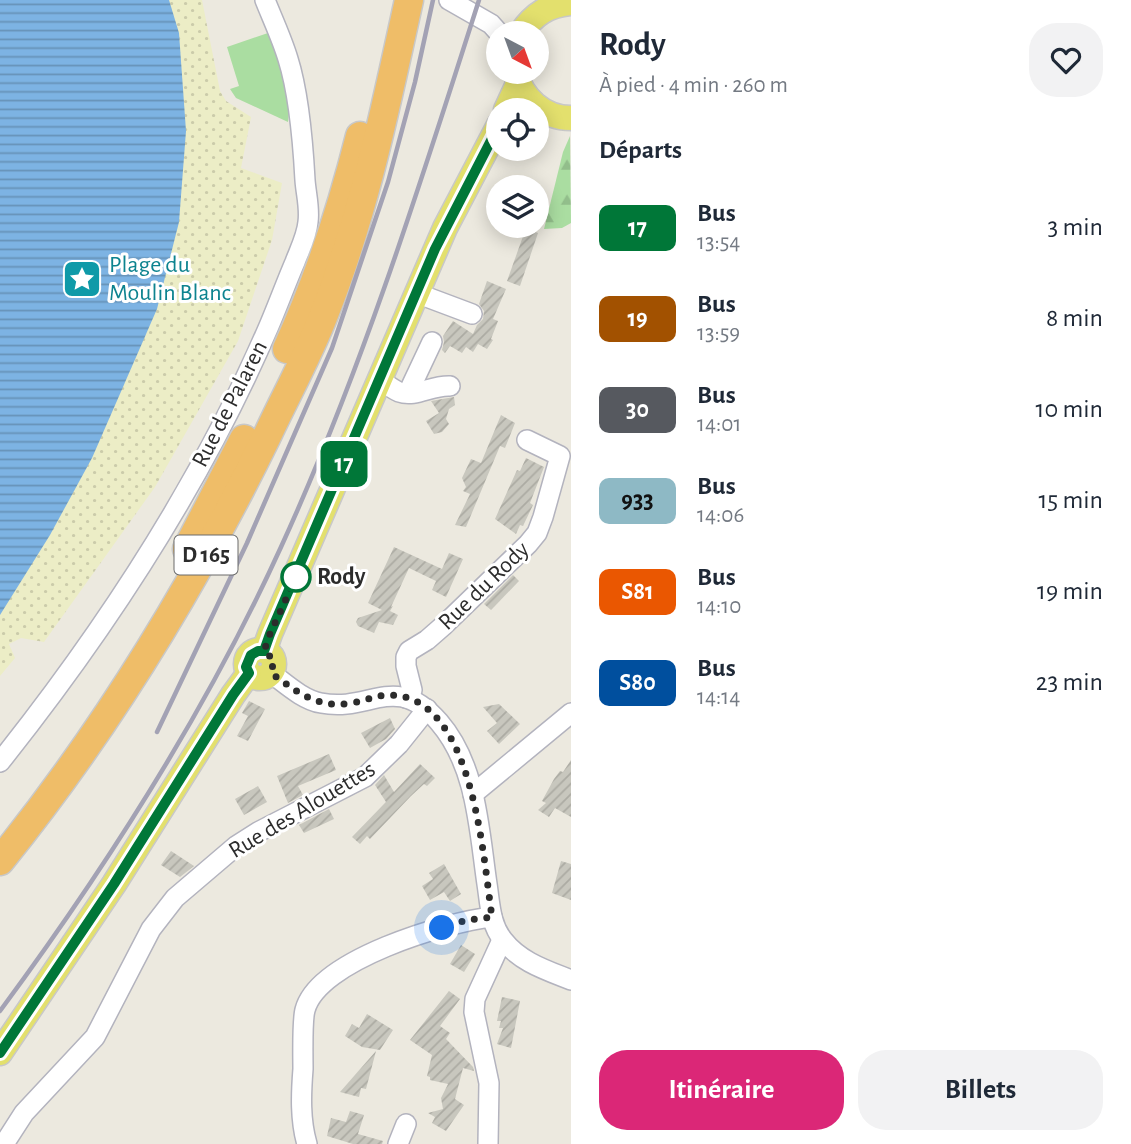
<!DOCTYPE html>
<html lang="fr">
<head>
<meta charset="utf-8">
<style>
  :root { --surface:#fff; --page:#f2f2f3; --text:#1f2937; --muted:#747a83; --accent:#db2777 }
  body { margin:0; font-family:"Alegreya Sans",sans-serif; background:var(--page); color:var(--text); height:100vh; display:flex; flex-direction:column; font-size:26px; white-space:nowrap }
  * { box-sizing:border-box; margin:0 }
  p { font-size:23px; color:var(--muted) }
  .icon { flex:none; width:38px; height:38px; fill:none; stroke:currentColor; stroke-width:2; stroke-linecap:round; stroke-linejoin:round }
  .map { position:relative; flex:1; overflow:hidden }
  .panel { display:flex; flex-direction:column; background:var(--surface); width:560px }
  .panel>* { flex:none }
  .badge { padding:0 14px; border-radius:10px; font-size:24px; line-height:46px }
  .needle { width:46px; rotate:139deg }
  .tools { position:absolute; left:486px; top:21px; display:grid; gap:14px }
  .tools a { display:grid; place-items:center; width:63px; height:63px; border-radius:50%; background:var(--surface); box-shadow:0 4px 18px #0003; font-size:35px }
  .you { position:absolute; width:35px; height:35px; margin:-18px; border:5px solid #fff; border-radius:50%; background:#1a73e8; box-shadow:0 0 0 10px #1a73e833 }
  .map>.badge { position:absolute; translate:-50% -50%; box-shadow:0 0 0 4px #fff }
  h2 { padding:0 28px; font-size:26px; line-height:63px }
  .round { display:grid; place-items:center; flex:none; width:74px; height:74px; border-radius:28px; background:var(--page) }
  .summary { display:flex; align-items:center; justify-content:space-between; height:119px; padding:0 28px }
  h1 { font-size:33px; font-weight:700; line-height:52px }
  .button { display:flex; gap:14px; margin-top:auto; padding:14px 28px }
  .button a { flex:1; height:80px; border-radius:28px; background:var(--accent); color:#fff; font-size:28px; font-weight:700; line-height:80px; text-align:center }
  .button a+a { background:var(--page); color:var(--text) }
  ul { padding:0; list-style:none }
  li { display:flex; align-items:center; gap:21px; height:91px; padding:0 28px }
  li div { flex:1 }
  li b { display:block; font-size:26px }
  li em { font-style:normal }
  li .badge { min-width:77px; font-weight:700; text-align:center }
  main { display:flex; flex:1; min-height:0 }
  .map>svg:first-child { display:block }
  .green { fill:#aadda1 }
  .forest { fill:url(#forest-firs) }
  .sand { fill:url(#sand-dots) }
  .water { fill:url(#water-rules) }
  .building { fill:url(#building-hatch) }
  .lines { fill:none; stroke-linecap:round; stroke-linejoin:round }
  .minor-casing { stroke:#b3b3be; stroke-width:22 }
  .major-casing { stroke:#c8c8c8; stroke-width:27 }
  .highway-casing { stroke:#c8c8c8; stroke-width:31 }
  .minor { stroke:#fff; stroke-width:19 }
  .major { stroke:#e3e06d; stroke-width:24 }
  .highway { stroke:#efbd68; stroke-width:28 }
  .rail { stroke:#a3a2b4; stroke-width:4.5 }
  .line-casing { stroke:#fff; stroke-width:16 }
  .line { stroke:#007738; stroke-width:10 }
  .walk { stroke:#2c2c2c; stroke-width:7; stroke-dasharray:0 12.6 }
  .stop-dot { fill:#fff; stroke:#007738; stroke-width:3.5 }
  .labels { text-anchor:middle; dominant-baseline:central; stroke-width:6; stroke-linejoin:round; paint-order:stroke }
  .shield { fill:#fff; stroke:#6b6b6b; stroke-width:2 }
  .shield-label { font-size:23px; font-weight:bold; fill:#2c2c2c }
  .culture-label { font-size:24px; fill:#0d838f; stroke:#fff; text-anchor:start }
  .street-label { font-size:24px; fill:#2c2c2c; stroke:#fff }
  .stop-label { font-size:24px; font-weight:bold; fill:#2c2c2c; stroke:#fff; text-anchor:start }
</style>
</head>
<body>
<main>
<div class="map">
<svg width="571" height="1144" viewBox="0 0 571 1144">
  <defs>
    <pattern id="forest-firs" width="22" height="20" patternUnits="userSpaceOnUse" patternTransform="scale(1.75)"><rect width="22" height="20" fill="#aadda1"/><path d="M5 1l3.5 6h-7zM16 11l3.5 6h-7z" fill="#92be8b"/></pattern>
    <pattern id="sand-dots" width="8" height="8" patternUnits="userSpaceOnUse" patternTransform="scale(1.75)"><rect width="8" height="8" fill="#ecedc6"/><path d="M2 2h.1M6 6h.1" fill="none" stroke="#cbcbaa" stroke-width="1.8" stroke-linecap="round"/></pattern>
    <pattern id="water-rules" width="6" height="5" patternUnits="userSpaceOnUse" patternTransform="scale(1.75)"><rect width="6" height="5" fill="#7db3e3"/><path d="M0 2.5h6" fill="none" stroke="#6792b8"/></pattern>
    <pattern id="building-hatch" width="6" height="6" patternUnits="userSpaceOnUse" patternTransform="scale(1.75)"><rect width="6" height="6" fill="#c8c7be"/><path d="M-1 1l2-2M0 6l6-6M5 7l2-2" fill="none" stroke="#acaba3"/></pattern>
  </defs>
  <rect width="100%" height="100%" fill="#ece9df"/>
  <path class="green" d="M 268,33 C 280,59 292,94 288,122 L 236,98 L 230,89 L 239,86 L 227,47 Z"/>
  <polygon class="forest" points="570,136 571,223 562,228 544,229 563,152"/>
  <polygon class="sand" points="25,0 202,0 220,91 226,101 251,117 241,168 282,183 272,240 238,341 155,487 44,642 21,638 9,644 15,658 0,676 0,249"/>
  <polygon class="water" points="0,0 169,0 179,33 186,131 179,222 157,309 92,458 50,535 0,615"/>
  <g class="building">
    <polygon points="526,228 538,233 520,286 507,281"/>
    <polygon points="487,281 506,289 493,319 498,321 491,339 493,340 487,349 478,344 473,352 466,347 462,353 450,346 445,353 442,350 444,342 443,336 453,321 473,334 477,325 483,319 484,311 479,304"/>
    <polygon points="454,397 455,405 449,409 446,419 449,424 442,432 434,434 426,421 439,413 431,401"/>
    <polygon points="501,415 515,423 505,448 500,446 466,527 455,525 470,494 463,491 466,487 462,478 471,459 481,463"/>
    <polygon points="526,458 544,467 530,503 533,505 523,526 520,525 516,534 495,519 517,470 520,471"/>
    <polygon points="394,547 442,569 449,553 463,559 446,597 432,590 436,581 409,568 391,607 393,606 390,611 398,615 393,625 379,622 374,633 358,626 356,622 358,618 382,610 368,603"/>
    <polygon points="513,575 519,581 491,610 484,604"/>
    <polygon points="249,701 265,709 248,741 237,736 248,716 242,713"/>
    <polygon points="499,704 520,724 499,744 487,731 497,723 483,707"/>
    <polygon points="390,718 395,729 386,739 370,748 361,733"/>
    <polygon points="329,754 336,770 298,786 303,795 288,803 277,776"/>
    <polygon points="571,760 571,817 555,808 549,817 538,810 546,803 542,801 554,779 560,771 563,772"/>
    <polygon points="420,764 435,778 427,786 424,784 411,796 370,839 367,836 360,844 352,837 386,802 375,785 384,775 394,792"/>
    <polygon points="258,786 267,802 244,815 235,799"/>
    <polygon points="329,809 334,819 304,833 299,825"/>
    <polygon points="171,851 194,866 180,877 161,865"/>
    <polygon points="561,861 571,864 571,900 552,893"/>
    <polygon points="444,864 461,894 450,901 444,892 430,900 422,886 433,879 429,873"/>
    <polygon points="461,945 475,954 464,972 450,964"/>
    <polygon points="449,991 460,999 440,1026 450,1033 446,1039 473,1067 474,1071 463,1068 455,1099 464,1105 446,1131 432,1123 435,1117 428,1113 443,1109 441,1098 448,1084 430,1080 430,1077 427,1076 432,1055 410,1040"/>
    <polygon points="502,997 520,1001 511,1048 497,1044 503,1028 499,1028 501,1021 497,1021"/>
    <polygon points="367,1014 393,1030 380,1050 362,1047 345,1036 352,1024 359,1028"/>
    <polygon points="376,1051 366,1089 361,1088 359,1097 340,1092"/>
    <polygon points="350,1111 364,1115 358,1134 383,1141 382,1144 353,1144 327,1136 331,1118 346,1122"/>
  </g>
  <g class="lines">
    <g class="minor-casing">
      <g id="minor">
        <polyline points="449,0 491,24 499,33"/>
        <polyline points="416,293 472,314"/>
        <path d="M 379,379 C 385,383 392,389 399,392 C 416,398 431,385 450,386"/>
        <polyline points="408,393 432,342"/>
        <path d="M 271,673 C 286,684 303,700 321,703 C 371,713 395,671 439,722 C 477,766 479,830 487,884 C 490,903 490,924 503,940 C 520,962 546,970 571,980"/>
        <polyline points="406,698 412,690 406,666 406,657 409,651 427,640 443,626 528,544 537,533 543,517 560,456 527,440"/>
        <path d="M 0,762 C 106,629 202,482 269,326 C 278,305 286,283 295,262 C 300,249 307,235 308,222 C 310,208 306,194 305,180 C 303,143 299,94 288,59 C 282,39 273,20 265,0"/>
        <polyline points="473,794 571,713"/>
        <polyline points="4,1144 24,1113 95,1037 151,929 175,898 236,846 258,832 365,777 399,744 427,709"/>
        <path d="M 307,1144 C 300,1120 301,1094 303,1069 C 303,1055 302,1021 305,1010 C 318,960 446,922 492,917"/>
        <polyline points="398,1144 406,1124"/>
        <polyline points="488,1144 489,1083 474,1012 475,999 502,940"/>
      </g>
    </g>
    <g class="major-casing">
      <g id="major">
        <path d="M 521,33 C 534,14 548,5 571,3"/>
        <path d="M 515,72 C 522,98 543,118 571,118"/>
        <polyline points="506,110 518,84"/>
        <circle cx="260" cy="664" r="14"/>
        <polyline points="264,651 270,634 445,228 499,125"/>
        <polyline points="0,1053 114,884 233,695 249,673"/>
      </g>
    </g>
    <g class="highway-casing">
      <g id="highway">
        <path d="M 287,349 C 318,281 342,208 360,136"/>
        <polyline points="187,549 244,439"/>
        <path d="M 0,861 C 106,730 193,588 267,436 C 286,395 309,354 325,312 C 365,211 386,105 409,0"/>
      </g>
    </g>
    <use href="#minor" class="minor"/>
    <use href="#major" class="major"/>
    <use href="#highway" class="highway"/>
    <g class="rail">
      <polyline points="157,732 247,543 332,348 388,182 415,82 433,0"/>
      <path d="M 0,1011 C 108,865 206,712 281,547 C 362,370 420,185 479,0"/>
    </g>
  </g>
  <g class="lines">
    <g class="line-casing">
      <polyline id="line" points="0,1053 114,884 233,695 249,673 246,667 251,655 258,651 264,651 270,634 435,249 499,125"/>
    </g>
    <use href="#line" class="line"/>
    <path class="walk" d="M 296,577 L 270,634 L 264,651 L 274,660 L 271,673 C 299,693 317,709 353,703 C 366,700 378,695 390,695 C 474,696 483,858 492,917 L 467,920 L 442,928"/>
  </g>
  <defs>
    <g id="sight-square" transform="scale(2.0125)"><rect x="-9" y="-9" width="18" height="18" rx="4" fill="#0f9aa8" stroke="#fff"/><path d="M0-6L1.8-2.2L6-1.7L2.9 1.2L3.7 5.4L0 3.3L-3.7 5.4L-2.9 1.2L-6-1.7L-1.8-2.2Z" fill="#fff"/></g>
  </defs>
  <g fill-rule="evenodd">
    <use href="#sight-square" x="82" y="279"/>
  </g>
  <circle class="stop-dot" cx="296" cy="577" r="14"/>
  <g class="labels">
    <rect class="shield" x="174.5" y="535.5" width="63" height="39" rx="5"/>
    <g class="shield-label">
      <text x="206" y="555">D 165</text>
    </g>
    <g class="culture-label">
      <text x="109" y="265">Plage du<tspan x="109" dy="28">Moulin Blanc</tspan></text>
    </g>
    <g class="street-label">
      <text transform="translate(230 404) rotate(-63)">Rue de Palaren</text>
      <text transform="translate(484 586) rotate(-44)">Rue du Rody</text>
      <text transform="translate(302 810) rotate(-31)">Rue des Alouettes</text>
    </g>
    <g class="stop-label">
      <text x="317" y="577">Rody</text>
    </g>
  </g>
</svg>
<div class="tools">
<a><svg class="needle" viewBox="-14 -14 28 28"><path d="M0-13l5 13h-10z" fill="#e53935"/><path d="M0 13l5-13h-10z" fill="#747a83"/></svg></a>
<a><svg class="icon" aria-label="locate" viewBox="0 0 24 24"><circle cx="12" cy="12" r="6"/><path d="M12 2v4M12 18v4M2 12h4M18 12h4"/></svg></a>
<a><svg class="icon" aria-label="layers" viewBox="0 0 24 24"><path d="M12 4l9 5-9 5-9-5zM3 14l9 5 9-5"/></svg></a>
</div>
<div class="you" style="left:442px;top:928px"></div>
<b class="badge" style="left:344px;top:464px;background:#007738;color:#fff">17</b>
</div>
<section class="panel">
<div class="summary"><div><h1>Rody</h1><p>À pied · 4 min · 260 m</p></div><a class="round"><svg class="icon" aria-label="heart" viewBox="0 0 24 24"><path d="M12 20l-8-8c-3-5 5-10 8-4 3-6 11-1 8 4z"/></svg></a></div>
<h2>Départs</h2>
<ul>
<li><span class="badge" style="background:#007738;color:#fff">17</span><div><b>Bus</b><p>13:54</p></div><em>3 min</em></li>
<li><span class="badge" style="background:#a25100;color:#fff">19</span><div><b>Bus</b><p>13:59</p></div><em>8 min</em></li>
<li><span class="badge" style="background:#56595f;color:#fff">30</span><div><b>Bus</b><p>14:01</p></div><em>10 min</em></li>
<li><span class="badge" style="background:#8eb9c5;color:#111">933</span><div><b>Bus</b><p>14:06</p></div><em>15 min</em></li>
<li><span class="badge" style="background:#ea5701;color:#fff">S81</span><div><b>Bus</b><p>14:10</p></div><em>19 min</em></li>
<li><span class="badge" style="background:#004f9e;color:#fff">S80</span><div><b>Bus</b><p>14:14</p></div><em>23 min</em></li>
</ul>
<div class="button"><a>Itinéraire</a><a>Billets</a></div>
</section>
</main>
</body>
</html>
